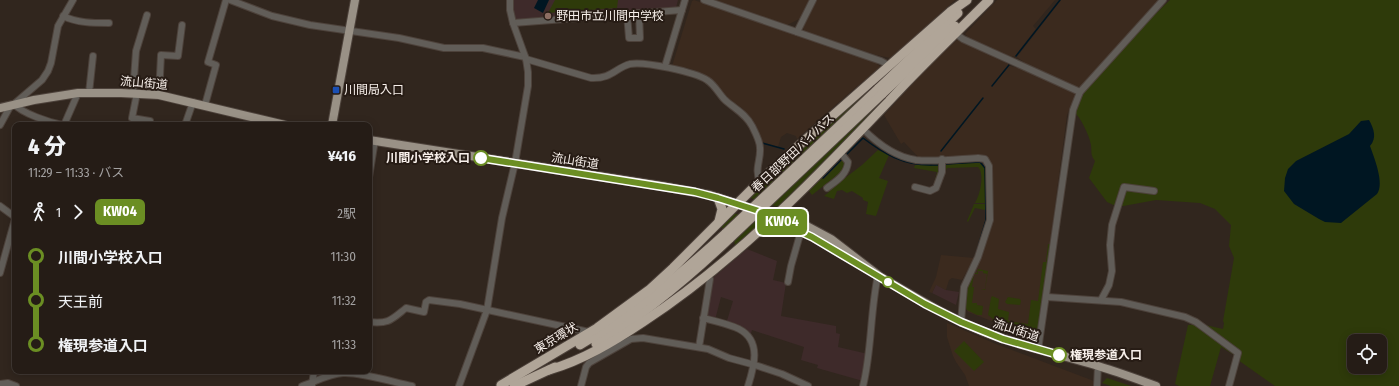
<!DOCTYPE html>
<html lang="ja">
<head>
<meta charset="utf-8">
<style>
  :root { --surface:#251c16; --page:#312923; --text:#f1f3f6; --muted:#a3a1a1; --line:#423a35 }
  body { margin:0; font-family:"Fira Sans Condensed","Noto Sans JP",sans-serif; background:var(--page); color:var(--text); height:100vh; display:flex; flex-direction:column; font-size:15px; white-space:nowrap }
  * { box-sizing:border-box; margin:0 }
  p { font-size:13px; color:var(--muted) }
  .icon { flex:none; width:22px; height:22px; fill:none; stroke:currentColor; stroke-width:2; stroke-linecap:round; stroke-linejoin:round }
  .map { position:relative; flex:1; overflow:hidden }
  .drawer { position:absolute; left:12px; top:122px; width:360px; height:252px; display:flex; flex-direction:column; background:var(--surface); border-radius:8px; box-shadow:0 2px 10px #0003,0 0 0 1px var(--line) }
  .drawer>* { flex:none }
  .badge { padding:0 8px; border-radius:6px; font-size:14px; line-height:26px }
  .buttons { position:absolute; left:1347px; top:334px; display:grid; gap:8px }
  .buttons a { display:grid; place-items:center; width:40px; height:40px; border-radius:8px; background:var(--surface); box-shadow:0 2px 10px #0003,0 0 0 1px var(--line); font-size:20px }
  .map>.badge { position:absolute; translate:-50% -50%; box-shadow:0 0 0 2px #fff }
  .legs { display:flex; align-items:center; gap:6px; height:44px; padding:0 16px; font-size:13px }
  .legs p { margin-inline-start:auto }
  .head { display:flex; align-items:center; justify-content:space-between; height:68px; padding:0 16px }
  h1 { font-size:22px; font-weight:800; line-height:30px }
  ul { padding:0 16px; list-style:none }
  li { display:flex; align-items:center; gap:14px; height:44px; font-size:15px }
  li i { display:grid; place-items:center; width:6px; height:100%; margin:0 5px; background:currentColor }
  li i::after { content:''; width:10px; height:10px; margin:-5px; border:3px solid; border-radius:50%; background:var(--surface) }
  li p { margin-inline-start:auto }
  li:first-child i { background:linear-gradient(#0000 50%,currentColor 0) }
  li:last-child i { background:linear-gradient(currentColor 50%,#0000 0) }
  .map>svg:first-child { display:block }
  .commercial { fill:#3e2a2a }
  .built { fill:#3b2a1e }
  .green { fill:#2e3a0a; fill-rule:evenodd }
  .water { fill:#001622 }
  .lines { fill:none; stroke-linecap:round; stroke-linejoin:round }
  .stream { stroke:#001622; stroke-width:1.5 }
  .minor-casing { stroke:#4d423b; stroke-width:8 }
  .major-casing { stroke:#4d423b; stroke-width:10 }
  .highway-casing { stroke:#4d423b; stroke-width:11 }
  .minor { stroke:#615d58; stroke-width:6 }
  .major { stroke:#999186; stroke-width:8 }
  .highway { stroke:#b0a598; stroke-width:9 }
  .highway-bridge-casing { stroke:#4d423b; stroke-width:11; stroke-linecap:butt }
  .highway-bridge { stroke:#b0a598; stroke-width:9 }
  .line-1-casing { stroke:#fff; stroke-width:9 }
  .line-1 { stroke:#6b8e23; stroke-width:6 }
  .education-dot { fill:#8d6e63; stroke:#271c15; stroke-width:1.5 }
  .transit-dot { fill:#1a4fb4; stroke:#271c15; stroke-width:1.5 }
  .stop-1-dot { fill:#fff; stroke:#6b8e23; stroke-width:2 }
  .labels { text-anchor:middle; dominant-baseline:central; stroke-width:4; stroke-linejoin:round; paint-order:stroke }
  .poi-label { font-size:12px; fill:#f8f0eb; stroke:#271c15; text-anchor:start }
  .street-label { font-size:12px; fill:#f8f0eb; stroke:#271c15 }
  .stop-label { font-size:12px; font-weight:bold; fill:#f8f0eb; stroke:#271c15; text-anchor:end }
</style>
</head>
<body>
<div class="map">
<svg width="1399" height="386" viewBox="0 0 1399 386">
  <rect width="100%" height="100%" fill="#31261e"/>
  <g class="commercial">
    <polygon points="513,0 678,0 676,8 515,21 513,10"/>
    <polygon points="747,249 777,261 773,280 786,283 781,316 836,326 836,333 840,334 838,347 868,354 863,381 817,368 818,365 801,360 804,347 752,330 750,336 726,324 733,301 721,297 715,320 705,317 713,278"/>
    <polygon points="936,284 946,290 959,292 956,305 932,293"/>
  </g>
  <g class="built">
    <polygon points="694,0 878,63 877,64 880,66 880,68 855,88 797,139 796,136 787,133 781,137 778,147 762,142 751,119 743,109 724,95 714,81 701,73 688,68 672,66 692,1"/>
    <polygon points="716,0 810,0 801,18 787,25"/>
    <polygon points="817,0 955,0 893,57 890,58 876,55 804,31 803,28"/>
    <polygon points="997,0 1055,0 1033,26 1036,29 1015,56 1011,57 968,37 965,34"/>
    <polygon points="1061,0 1160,0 1084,85 1078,87 1026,64 1017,57"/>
    <polygon points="957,40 1007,61 1010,66 1024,69 1074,92 1075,96 1067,115 1038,334 1034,337 968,312 965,307 966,287 991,220 991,164 986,155 919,158 904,142 901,144 884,115 929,66"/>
    <polygon points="941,255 974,258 962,280 952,278 949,280 946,290 936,285 932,293 929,292 936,277"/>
    <polygon points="947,323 996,344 1094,381 1094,386 969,386 965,375 956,362 953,356 947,337"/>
  </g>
  <g class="green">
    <polygon points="555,0 618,0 617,8 548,13"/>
    <path d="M 1170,0 L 1399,0 L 1399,386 L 1275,386 L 1238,360 L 1239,358 L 1221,347 L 1210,386 L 1179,386 L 1175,384 L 1188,325 L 1201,324 L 1223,329 L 1224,323 L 1223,321 L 1234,258 L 1229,246 L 1231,225 L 1215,209 L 1200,203 L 1156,200 L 1118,207 L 1107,202 L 1089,178 L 1095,161 C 1090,154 1092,153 1091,145 C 1090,137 1081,118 1075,113 L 1077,108 L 1075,100 L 1133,36 ZM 1354,341 L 1380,341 L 1380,367 L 1354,367 Z"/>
    <polygon points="874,84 873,88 756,200 748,197"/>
    <polygon points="883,98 886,100 781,207 770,205"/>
    <polygon points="878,150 889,155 879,178 888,181 876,216 866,214 868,202 863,200 863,198 852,191 847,193 842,190 837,191 834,199 824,196 829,192 832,188 862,165"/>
    <polygon points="844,158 846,161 845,169 812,195 809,191 822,178 824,179"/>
    <path d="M 979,162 L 985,168 L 985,203 L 975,203 C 980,195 985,174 978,167 L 947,168 L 942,180 L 944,165 Z"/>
    <polygon points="915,165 941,165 935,184 934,184 937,172 914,168"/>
    <polygon points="974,204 985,204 985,210 975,208 968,222 967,221"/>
    <polygon points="733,213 741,215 725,230 721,227 718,227"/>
    <polygon points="755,219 760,220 762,224 735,246 734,239"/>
    <polygon points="1048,244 1050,244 1038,334 1034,337 992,321 993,319 988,315 991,298 992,296 999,299 998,309 1009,312 1008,321 1028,324 1031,300 1038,301 1043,262 1046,262"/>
    <polygon points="978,269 988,271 985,290 981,289 985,289 987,274 983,273 983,271 978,271 978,274 974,274 972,287 974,287 972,303 977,303 977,305 983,306 982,315 977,315 967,310 965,307 966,287 973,273 977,273"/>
    <polygon points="1008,297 1020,299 1021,301 1020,305 1007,304 1005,302"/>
    <polygon points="964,341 984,362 974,371 954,351"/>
    <polygon points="1107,378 1131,386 1111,386 1102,383"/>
  </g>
  <g class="water">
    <polygon points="538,0 549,0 543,13 534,8"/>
    <path d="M 1369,120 C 1374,129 1377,138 1370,146 C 1374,157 1385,184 1377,194 L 1341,223 L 1325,222 L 1319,219 L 1294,204 L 1284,191 L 1285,178 L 1288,169 L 1296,161 L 1349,134 L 1361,121 Z"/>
  </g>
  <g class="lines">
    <g class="stream">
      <polyline points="1016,56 1060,0"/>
      <polyline points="992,86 1009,65"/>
      <polyline points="762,143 784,149"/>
      <polyline points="941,151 983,98"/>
      <path d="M 847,154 L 863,138 C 884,154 903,165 930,165 L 932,164"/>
      <polyline points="945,164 980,162 985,168 986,220 975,257"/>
      <polyline points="931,165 941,165"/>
      <polyline points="823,178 843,158"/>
      <polyline points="961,286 965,279"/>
    </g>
    <g class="minor-casing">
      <g id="minor">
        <polyline points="230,0 272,16 310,25 399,38 444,48 483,48 525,57"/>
        <polyline points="704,0 881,61 890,66"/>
        <polyline points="627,14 629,38 640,38 639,13"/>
        <path d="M 63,16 C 77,23 93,23 109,23"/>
        <polyline points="513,23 682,10"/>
        <polyline points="797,32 813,0"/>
        <polyline points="956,34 963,39 1080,92"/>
        <path d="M 526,59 L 591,78 C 612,79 615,68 630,64 C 644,61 695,72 707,80 C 715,85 719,94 725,100 C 735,109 746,114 752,126 C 755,132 760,141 760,148 C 761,160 754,170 760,181"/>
        <polyline points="666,63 685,0"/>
        <polyline points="89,93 93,56"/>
        <polyline points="133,93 136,51 147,15"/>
        <polyline points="137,93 132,118 150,121 149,125"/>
        <polyline points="159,95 161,55 178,56 182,25"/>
        <polyline points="205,105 216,65 208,62 226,0"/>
        <polyline points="0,125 11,105"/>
        <path d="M 62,125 C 49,122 23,114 14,104 L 42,80 L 48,71 L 51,63 L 58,26 L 73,0"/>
        <polyline points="64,125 78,93"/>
        <polyline points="185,125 193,102"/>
        <path d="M 863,129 C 877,143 896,157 916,160 C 934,162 959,159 978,158 L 985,159 L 989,166 L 990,220 L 978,257 L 964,287 L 961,322"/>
        <polyline points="369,177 375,140"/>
        <polyline points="915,187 930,191 936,188 942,172 942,159"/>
        <path d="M 827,188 C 836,181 847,175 848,162 L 840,152"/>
        <polyline points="0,206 15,217"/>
        <polyline points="0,273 15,219"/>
        <polyline points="788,282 791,266 801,231"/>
        <polyline points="1047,297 1121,302 1185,317 1196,322 1238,353 1229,386"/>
        <polyline points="1101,300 1109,285 1112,271 1110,245 1112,225 1124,187 1154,191"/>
        <path d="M 703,318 C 715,321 729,324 739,329 C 762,341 754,367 748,386"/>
        <path d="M 369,322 C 389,324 391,320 406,308 L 424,312 L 426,302 L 429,300 L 460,304 L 589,332"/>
        <polyline points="699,347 710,279 707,275"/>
        <polyline points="1038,350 1073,110 1080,92 1163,0"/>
        <polyline points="0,384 8,383 16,386"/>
        <polyline points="312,385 314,371"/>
        <path d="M 302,386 C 315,382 328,374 343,373 C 361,372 393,382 412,386"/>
        <polyline points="459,386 487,310 502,218 515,163 528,86 528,72 526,59 513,23 510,10 510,0"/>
        <polyline points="581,386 586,367 589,363 631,339 643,338 708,349 729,358 755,365 782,374 808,386"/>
        <path d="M 863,386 C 872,350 870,312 878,275"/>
        <polyline points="1097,386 1098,366"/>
      </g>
    </g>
    <g class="major-casing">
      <g id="major">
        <polyline points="0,108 34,100 78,93 121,93 159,95 285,125"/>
        <polyline points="332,125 355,0"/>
        <polyline points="369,140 662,186 710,195 775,216 790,217 831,239 878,275"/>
        <polyline points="775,216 784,224 813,237 852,260"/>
        <path d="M 874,273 C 910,294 943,315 982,331 C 1019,346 1060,354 1098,366 C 1118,372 1137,379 1156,386"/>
      </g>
    </g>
    <g class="highway-casing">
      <g id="highway">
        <polyline points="878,89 958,13"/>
        <polyline points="882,94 955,26"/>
        <polyline points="718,198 722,209 719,221"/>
        <path d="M 596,344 C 645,314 688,278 730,238"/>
        <path d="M 580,345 C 634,313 680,275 726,233"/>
        <path d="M 549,370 C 583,360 613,342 643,322 C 741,258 826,168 906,83 C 933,55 961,28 989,0"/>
        <polyline points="501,385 597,328 649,290 673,268 760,181 788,155 950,12 967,0"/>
        <polyline points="514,386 555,367"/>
      </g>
    </g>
    <use href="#minor" class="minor"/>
    <use href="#major" class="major"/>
    <use href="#highway" class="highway"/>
    <g class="highway-bridge-casing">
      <g id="highway-bridge">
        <polyline points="726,233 878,89"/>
        <polyline points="730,238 882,94"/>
      </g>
    </g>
    <use href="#highway-bridge" class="highway-bridge"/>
  </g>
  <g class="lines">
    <g class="line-1-casing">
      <polyline id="line-1" points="481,158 695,192 718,198 775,216 784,224 812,237 925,304 961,322 1003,339 1059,355"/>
    </g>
    <use href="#line-1" class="line-1"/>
  </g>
  <circle class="education-dot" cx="548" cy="16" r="4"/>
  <rect class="transit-dot" x="332" y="86" width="8" height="8" rx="2"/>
  <g class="stop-1-dot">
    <circle cx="481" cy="158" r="7"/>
    <circle cx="888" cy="282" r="5"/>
    <circle cx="1059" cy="355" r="7"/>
  </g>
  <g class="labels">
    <g class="poi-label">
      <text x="556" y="16">野田市立川間中学校</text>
      <text x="344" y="90">川間局入口</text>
    </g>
    <g class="street-label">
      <text transform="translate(144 83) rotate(5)">流山街道</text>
      <text transform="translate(793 153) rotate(-43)">春日部野田バイパス</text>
      <text transform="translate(575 161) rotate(9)">流山街道</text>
      <text transform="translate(1016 330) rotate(18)">流山街道</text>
      <text transform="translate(556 338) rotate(-31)">東京環状</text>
    </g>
    <g class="stop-label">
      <text x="470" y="158">川間小学校入口</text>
      <text x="1070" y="355" text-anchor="start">権現参道入口</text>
    </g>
  </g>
</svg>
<div class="buttons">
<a><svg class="icon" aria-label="locate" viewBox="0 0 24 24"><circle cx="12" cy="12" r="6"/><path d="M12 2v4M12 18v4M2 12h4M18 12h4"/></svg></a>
</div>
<b class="badge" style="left:782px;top:222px;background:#6b8e23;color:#fff">KW04</b>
<section class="drawer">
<div class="head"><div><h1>4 分</h1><p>11:29 – 11:33 · バス</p></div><b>¥416</b></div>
<div class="legs"><svg class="icon" aria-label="walk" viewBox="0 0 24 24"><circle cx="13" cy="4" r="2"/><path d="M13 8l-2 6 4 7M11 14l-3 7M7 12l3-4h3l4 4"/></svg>1<svg class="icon" aria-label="forward" viewBox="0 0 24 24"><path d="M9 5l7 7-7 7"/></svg><b class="badge" style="background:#6b8e23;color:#fff">KW04</b><p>2駅</p></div>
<ul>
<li><i style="color:#6b8e23"></i><b>川間小学校入口</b><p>11:30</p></li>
<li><i style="color:#6b8e23"></i><span>天王前</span><p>11:32</p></li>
<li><i style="color:#6b8e23"></i><b>権現参道入口</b><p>11:33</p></li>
</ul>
</section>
</div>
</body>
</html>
